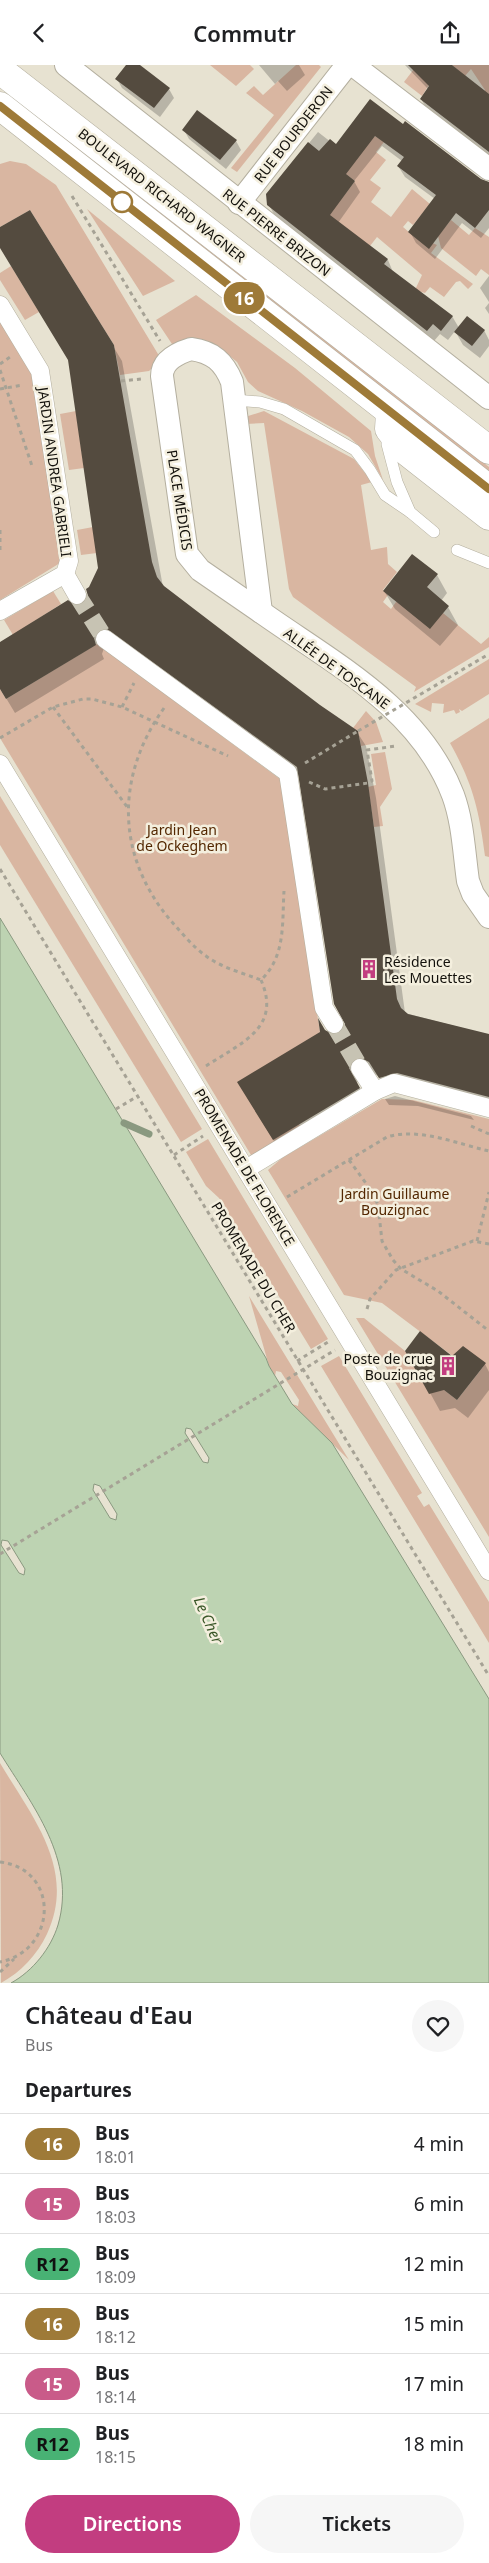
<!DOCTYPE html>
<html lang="en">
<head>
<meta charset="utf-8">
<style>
  :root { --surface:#fff; --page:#f6f6f6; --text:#202124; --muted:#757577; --line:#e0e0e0; --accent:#c23d80 }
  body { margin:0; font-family:"Noto Sans",sans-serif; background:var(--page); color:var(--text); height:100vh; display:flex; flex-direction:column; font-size:19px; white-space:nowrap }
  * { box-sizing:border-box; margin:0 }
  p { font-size:16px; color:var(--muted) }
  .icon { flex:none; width:28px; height:28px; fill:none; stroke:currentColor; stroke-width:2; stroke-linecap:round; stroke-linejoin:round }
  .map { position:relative; height:1918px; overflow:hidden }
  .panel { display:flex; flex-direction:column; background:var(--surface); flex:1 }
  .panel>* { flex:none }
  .badge { padding:0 10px; border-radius:16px; font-size:18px; line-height:32px }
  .map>.badge { position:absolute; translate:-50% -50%; box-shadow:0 0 0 2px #fff }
  h2 { padding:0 25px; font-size:19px; line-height:45px }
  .round { display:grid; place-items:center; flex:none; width:52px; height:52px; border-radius:26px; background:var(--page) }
  .summary { display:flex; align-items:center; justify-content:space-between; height:85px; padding:0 25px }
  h1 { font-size:24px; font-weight:600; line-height:38px }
  .primary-button { display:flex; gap:10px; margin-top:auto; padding:10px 25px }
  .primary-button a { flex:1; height:58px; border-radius:30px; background:var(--accent); color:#fff; font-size:20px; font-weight:600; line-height:58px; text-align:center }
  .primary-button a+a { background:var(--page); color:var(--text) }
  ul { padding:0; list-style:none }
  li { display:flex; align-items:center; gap:15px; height:60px; padding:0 25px; border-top:1px solid var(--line) }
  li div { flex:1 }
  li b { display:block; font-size:19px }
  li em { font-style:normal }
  li .badge { min-width:55px; font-weight:700; text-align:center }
  header { display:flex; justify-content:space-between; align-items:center; height:65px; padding:0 25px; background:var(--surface); font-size:22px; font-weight:600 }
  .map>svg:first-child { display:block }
  .green { fill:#d9b6a1 }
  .water { fill:#bdd3b2; stroke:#8a9980; fill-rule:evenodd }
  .shadow { fill:#0003 }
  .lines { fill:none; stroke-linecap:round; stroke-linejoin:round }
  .stream { stroke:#8a9980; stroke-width:7 }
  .building { fill:#544b3f }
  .pedestrian-tunnel { stroke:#c7c3b3; stroke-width:18; stroke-dasharray:18 9; stroke-linecap:butt }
  .service-casing { stroke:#b4af9f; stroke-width:12 }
  .pedestrian-casing { stroke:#b4af9f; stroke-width:19 }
  .minor-casing { stroke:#b4af9f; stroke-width:24 }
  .primary-casing { stroke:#b4af9f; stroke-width:29 }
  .path { stroke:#a6a295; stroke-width:3; stroke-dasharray:4 4; stroke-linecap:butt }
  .service { stroke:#fff; stroke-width:11 }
  .pedestrian { stroke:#fff; stroke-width:18 }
  .minor { stroke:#fff; stroke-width:22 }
  .primary { stroke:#fff; stroke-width:28 }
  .path-bridge { stroke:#a6a295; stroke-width:3; stroke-dasharray:4 4; stroke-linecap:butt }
  .line-casing { stroke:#fff; stroke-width:11 }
  .line { stroke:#9e7a38; stroke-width:8 }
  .stop-dot { fill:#fff; stroke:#9e7a38; stroke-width:2.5 }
  .labels { text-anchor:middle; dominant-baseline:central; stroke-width:5; stroke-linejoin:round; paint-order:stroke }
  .street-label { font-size:14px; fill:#13110c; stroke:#f4efde }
  .park-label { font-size:14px; fill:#532701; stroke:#f4efde }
  .poi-label { font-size:14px; fill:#13110c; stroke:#f4efde; text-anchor:start }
  .water-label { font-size:15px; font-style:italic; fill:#385526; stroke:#f4efde }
</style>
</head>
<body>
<header><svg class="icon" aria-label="back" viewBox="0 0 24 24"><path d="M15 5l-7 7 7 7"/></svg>Commutr<svg class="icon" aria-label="share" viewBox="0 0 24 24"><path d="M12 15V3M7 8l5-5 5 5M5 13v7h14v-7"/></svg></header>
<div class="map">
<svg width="489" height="1918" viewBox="0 0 489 1918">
  <rect width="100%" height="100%" fill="#e7e2d1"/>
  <g class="green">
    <polygon points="210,0 250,0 254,4 236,21"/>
    <polygon points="296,0 319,0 321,2 237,107 231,103 274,50 246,28 254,21 263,30"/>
    <polygon points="417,0 432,15 422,31 404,17"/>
    <polygon points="452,0 489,0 489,35 482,30 485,25 471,4 465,11"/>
    <polygon points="45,54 489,402 489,411 41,59"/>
    <polygon points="375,71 384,77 376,87 386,95 370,115 381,123 371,137 391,152 412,124 430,139 413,160 408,156 403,162 410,168 437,180 431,188 473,219 468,224 460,216 456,217 444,232 430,222 425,228 415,225 422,210 377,172 370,181 328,151 355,116 336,102"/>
    <polygon points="10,96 26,99 56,120 161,294 149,306 120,310 114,280 30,145 0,162 0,99"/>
    <polygon points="87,144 175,216 143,231"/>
    <polygon points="451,155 469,170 475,163 489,172 489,210 481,204 476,211 441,183 438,171"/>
    <polygon points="11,201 39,247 25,255 0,215 0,208"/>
    <polygon points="196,230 295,303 371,366 375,391 383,415 368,389 349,372 302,346 258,326 248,317 237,297 221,284 201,276 174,282 156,255"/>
    <polygon points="0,252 34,308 60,498 0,535"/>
    <polygon points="76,346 84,403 69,405 60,349"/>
    <polygon points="264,346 354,394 372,417 361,420 371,485 387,482 388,499 397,507 383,525 388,530 383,537 391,544 396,537 443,548 481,579 489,572 489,582 414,627 416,622 293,532 289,524 264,358 245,359 245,352"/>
    <polygon points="93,462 97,488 81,490 77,465"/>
    <polygon points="53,526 61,539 13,570 4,555"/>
    <polygon points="97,579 280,714 320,967 290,1045 301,1062 254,1095 0,673 0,624 6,634"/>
    <polygon points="489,594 489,629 462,646 459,644 460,647 456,649 454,645 443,648 444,639 432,638 431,647 415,639"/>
    <polygon points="366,646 376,657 383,677 361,681 358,666 353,663"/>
    <path d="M 489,653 L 489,792 L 485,791 C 479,745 473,719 450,678 Z"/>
    <polygon points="385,687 392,724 380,742 383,761 374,762 368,722 376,720 371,689"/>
    <polygon points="0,731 202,1064 181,1077 0,780"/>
    <polygon points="382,1034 413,1035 489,1054 489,1472 356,1253 364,1253 405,1286 429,1328 439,1321 457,1335 483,1302 454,1292 382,1238 344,1230 268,1105 282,1093"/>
    <polygon points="208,1074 328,1274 311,1284 219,1133 206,1121 186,1087"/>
    <polygon points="249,1231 349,1395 292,1339 298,1341 299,1335 281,1307 276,1306 275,1311 269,1301"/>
    <polygon points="339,1291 422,1428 417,1431 424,1442 429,1439 489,1537 489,1578 321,1301"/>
    <path d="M 0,1698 C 32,1752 77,1804 47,1869 C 37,1890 21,1907 1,1918 Z"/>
  </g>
  <path class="water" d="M 0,853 L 266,1293 L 269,1301 L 292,1339 L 332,1378 L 489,1634 L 489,1918 L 11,1918 C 33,1906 51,1883 58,1860 C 77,1795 32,1740 0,1688 ZM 186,1363 L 191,1364 L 209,1393 L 208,1398 L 203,1397 L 185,1368 ZM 94,1419 L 100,1421 L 117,1449 L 116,1455 L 110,1453 L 93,1425 ZM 2,1475 L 8,1476 L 25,1504 L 24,1510 L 19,1508 L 1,1480 Z"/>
  <g class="shadow">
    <polygon points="127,0 138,0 169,24 174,33 160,52 122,23 117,14"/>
    <polygon points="259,0 299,0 305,10 287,26 278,16 275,19"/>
    <polygon points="405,0 489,0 489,92 427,45 421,34 428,24"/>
    <polygon points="370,36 481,116 489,117 489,163 481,173 462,158 435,194 416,178 410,167 435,134 405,112 398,101 402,96 382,81 354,116 360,127 338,158 388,195 393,207 452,251 459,263 484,265 489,275 489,281 480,293 463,280 455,266 448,275 440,269 434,276 275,151 269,140 267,130 318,67 336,81"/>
    <polygon points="184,65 236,76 241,85 226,104 189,74"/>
    <polygon points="0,163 113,281 122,296 163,522 319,641 357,667 366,681 376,733 405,948 489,970 489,1044 406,1022 388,1027 378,1011 369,1006 362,1009 357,1018 367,1038 282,1089 247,1032 324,966 334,971 341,969 346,959 300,711 116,578 104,583 102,589 104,594 15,648 0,623 0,579 83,540 100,503 69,295 0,181"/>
    <polygon points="489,211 489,237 480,223"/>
    <polygon points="489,238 489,249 485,243"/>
    <polygon points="437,510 447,528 441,536 448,542 458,560 440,581 395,544 384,526"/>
    <polygon points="395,1031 471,1051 474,1055 418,1041 389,1040 385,1034"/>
    <polygon points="407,1286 485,1299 489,1307 489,1325 468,1353 455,1343 440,1346"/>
  </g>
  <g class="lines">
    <polyline class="stream" points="124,1058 149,1069"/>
  </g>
  <g class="building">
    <polygon points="126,0 140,0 170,23 154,43 115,14"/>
    <polygon points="408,0 452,0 489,29 489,87 420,34 429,21"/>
    <polygon points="370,34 403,59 405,56 481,114 489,117 489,145 475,163 456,148 429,184 408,167 436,130 397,101 404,92 375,71 346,109 355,116 330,150 388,194 384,199 453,251 441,266 433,259 427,266 267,140 266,129 308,77 319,86 330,74 336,79"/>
    <polygon points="197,45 237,75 220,95 182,65"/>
    <polygon points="30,145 114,280 152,497 157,512 164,521 320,640 358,666 368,718 397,934 401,943 408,949 489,969 489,1032 397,1008 379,1013 369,997 359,992 351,998 349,1003 360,1023 273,1075 237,1017 320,967 318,953 325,965 334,970 340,968 345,959 334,939 297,702 107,564 96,568 94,573 96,580 6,634 0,624 0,577 68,535 76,541 83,539 88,531 86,524 89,522 98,503 68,295 0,183 0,162"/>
    <polygon points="467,251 485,265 472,281 454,267"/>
    <polygon points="412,489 438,509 427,522 449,541 430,564 383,526"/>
    <polygon points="420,1266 452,1291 463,1281 486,1298 457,1335 444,1325 429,1329 405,1286"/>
  </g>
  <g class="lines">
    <g class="pedestrian-tunnel">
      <polyline points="77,530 105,574"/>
      <polyline points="334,959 360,1003"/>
    </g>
    <g class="service-casing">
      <g id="service">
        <polyline points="235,335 260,337 284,344 355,385 370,405 385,430 410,447"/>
        <polyline points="388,373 387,379 397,417 410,447 434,467"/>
        <polyline points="457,485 489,498"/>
      </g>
    </g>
    <g class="pedestrian-casing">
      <g id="pedestrian">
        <polyline points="0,240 40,306 69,496 65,509 0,546"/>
        <polyline points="65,509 77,530"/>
        <polyline points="105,574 288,708 324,943 334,959"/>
        <polyline points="0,699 489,1506"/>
        <polyline points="360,1003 375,1026"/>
        <polyline points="246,1104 375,1026 394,1018 489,1043"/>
      </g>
    </g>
    <g class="minor-casing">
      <g id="minor">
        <polyline points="66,0 489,333"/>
        <polyline points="353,0 489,104"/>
        <polyline points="239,138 347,0"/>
        <path d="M 191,284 C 213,287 224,297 232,317 L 261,547 L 200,505 L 187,489 L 162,311 C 162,295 178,288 191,284 Z"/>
        <path d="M 261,547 C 333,598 420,643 453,730 C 463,757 464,788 468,816 L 473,829 L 489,852"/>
      </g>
    </g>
    <g class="primary-casing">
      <g id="primary">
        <polyline points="0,5 489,385"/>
        <polyline points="0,41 489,424"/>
        <polyline points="390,348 389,364 406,386 489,451"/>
      </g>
    </g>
    <g class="path">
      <polyline points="72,131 160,276"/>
      <polyline points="0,299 10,292"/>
      <polyline points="0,305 32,401"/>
      <polyline points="121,316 141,314"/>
      <polyline points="0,324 23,320"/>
      <polyline points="0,465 0,486"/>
      <polyline points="53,642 128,743"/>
      <polyline points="122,642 134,618"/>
      <path d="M 164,643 C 115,712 116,791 171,856 C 182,868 193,882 206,891 C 222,903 243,908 261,915 C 286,891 282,858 284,826"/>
      <polyline points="0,673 53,642 83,634 92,634 122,642 228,691"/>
      <polyline points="305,698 358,666"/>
      <polyline points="309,717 325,724 368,718 372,716 367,685 396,681"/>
      <polyline points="0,804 489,1611"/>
      <path d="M 206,1001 C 241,978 282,963 261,915"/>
      <polyline points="116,1044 138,1031"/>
      <polyline points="471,1061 489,1069"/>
      <polyline points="174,1090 203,1071"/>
      <polyline points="349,1095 373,1128 378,1140 382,1176 393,1195 401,1204 438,1226 489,1266"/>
      <path d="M 287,1132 L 387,1072 C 418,1062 458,1079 489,1086"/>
      <polyline points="477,1176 489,1127"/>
      <polyline points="367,1244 370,1234 396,1205 473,1176 489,1179"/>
      <polyline points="297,1296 328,1277"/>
      <path d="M 0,1797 C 60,1804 58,1885 0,1897"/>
      <polyline points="0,1907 14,1894"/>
    </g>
    <use href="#service" class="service"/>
    <use href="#pedestrian" class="pedestrian"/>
    <use href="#minor" class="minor"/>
    <use href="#primary" class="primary"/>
    <g class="path-bridge">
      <polyline points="358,666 489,589"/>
      <polyline points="0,1489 335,1285"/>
    </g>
  </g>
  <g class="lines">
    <g class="line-casing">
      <polyline id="line" points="0,41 489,424"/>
    </g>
    <use href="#line" class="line"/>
  </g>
  <defs>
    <g id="building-bare" transform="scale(1.5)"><path d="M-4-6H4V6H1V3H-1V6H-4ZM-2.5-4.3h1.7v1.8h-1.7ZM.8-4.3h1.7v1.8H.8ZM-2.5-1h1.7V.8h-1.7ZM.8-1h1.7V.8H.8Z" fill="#c23d80" stroke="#f4efde" stroke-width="2.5" paint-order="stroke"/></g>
  </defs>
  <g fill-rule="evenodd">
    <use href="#building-bare" x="369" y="904"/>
    <use href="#building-bare" x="448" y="1301"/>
  </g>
  <circle class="stop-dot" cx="122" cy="137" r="10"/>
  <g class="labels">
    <g class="street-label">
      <text transform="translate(293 69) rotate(-52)">RUE BOURDERON</text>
      <text transform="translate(162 130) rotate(38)">BOULEVARD RICHARD WAGNER</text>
      <text transform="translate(277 167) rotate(38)">RUE PIERRE BRIZON</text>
      <text transform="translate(55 407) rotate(82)">JARDIN ANDREA GABRIELI</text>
      <text transform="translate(180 435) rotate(81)">PLACE MÉDICIS</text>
      <text transform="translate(337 603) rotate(36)">ALLÉE DE TOSCANE</text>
      <text transform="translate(245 1102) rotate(59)">PROMENADE DE FLORENCE</text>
      <text transform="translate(254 1202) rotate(59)">PROMENADE DU CHER</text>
    </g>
    <g class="park-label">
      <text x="182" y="764">Jardin Jean<tspan x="182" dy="16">de Ockeghem</tspan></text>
      <text x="395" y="1128">Jardin Guillaume<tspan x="395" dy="16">Bouzignac</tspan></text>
    </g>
    <g class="poi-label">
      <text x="384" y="896">Résidence<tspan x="384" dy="16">Les Mouettes</tspan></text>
      <text x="433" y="1293" text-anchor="end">Poste de crue<tspan x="433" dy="16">Bouzignac</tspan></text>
    </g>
    <g class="water-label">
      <text transform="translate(209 1555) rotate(66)">Le Cher</text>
    </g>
  </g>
</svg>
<b class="badge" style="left:244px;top:233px;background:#9e7a38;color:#fff">16</b>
</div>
<section class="panel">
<div class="summary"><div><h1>Château d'Eau</h1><p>Bus</p></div><a class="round"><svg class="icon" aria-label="heart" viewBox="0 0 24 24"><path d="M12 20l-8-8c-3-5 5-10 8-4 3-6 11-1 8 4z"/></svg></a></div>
<h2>Departures</h2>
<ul>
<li><span class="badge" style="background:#9e7a38;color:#fff">16</span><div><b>Bus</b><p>18:01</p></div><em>4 min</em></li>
<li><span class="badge" style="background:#c95b89;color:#fff">15</span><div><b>Bus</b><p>18:03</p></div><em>6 min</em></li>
<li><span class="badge" style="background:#48b274;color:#111">R12</span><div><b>Bus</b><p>18:09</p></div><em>12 min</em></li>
<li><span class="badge" style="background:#9e7a38;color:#fff">16</span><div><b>Bus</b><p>18:12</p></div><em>15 min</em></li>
<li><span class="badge" style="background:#c95b89;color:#fff">15</span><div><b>Bus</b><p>18:14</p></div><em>17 min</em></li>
<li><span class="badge" style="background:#48b274;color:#111">R12</span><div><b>Bus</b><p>18:15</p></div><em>18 min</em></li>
</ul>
<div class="primary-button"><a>Directions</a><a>Tickets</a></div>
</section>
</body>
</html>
